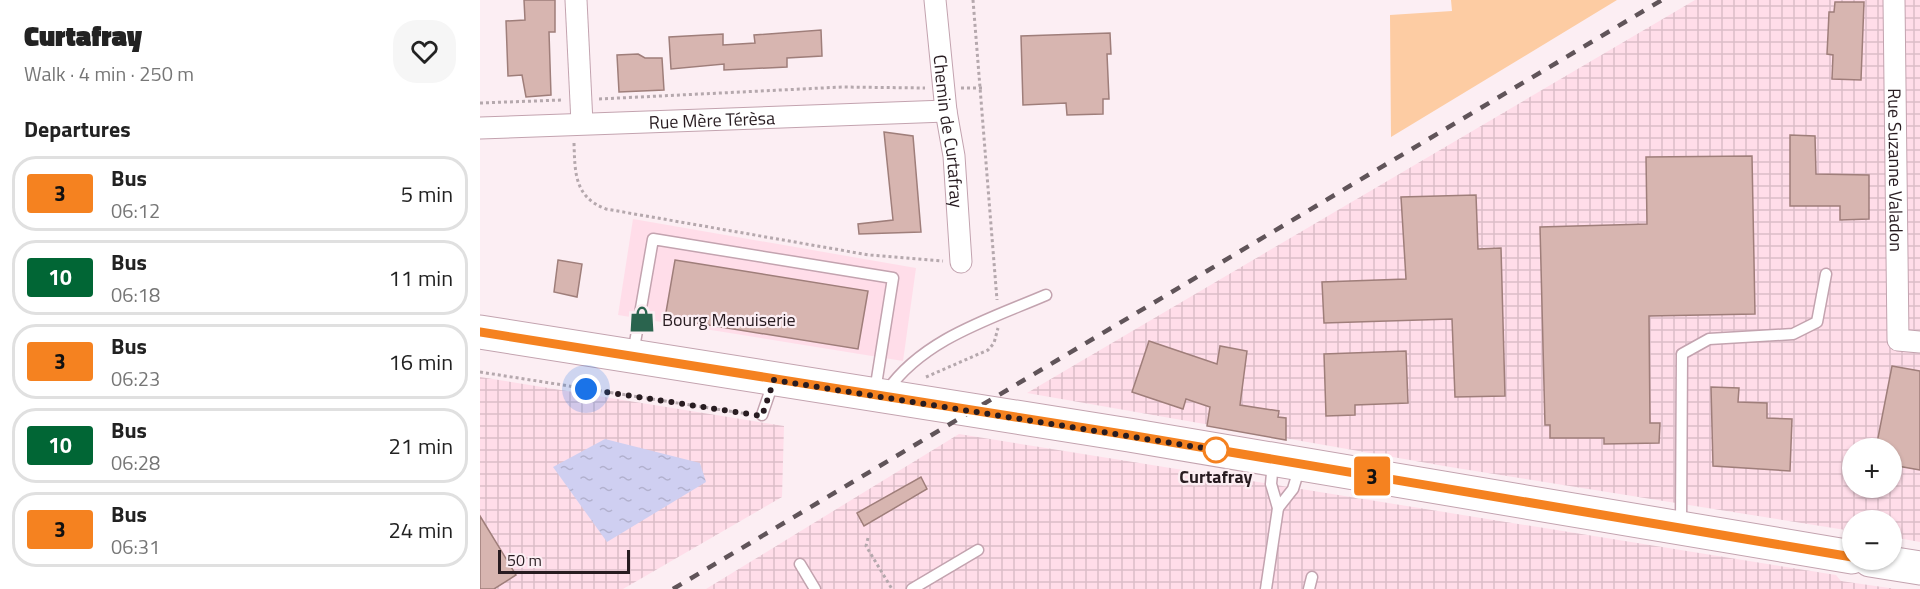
<!DOCTYPE html>
<html lang="en">
<head>
<meta charset="utf-8">
<style>
  :root { --surface:#fff; --page:#f6f6f6; --text:#222; --muted:#767676; --line:#e0e0e0 }
  body { margin:0; font-family:"Titillium Web",sans-serif; background:var(--page); color:var(--text); height:100vh; display:flex; flex-direction:column; font-size:22px; white-space:nowrap }
  * { box-sizing:border-box; margin:0 }
  p { font-size:20px; color:var(--muted) }
  .icon { flex:none; width:33px; height:33px; fill:none; stroke:currentColor; stroke-width:2; stroke-linecap:round; stroke-linejoin:round }
  .map { position:relative; flex:1; overflow:hidden }
  .details { display:flex; flex-direction:column; background:var(--surface); width:480px }
  .details>* { flex:none }
  .badge { padding:0 12px; border-radius:4px; font-size:21px; line-height:39px }
  .fabs { position:absolute; left:1362px; top:438px; display:grid; gap:12px }
  .fabs a { display:grid; place-items:center; width:60px; height:60px; border-radius:50%; background:var(--surface); box-shadow:0 2px 4px #0004; font-size:30px }
  .scale { position:absolute; left:18px; bottom:15px; width:132px; box-sizing:border-box; padding-left:6px; border:3px solid #281c21; border-top:0; font-size:16px; line-height:21px; white-space:nowrap; color:#281c21; -webkit-text-stroke:4px #fceef3; paint-order:stroke }
  .you { position:absolute; width:30px; height:30px; margin:-15px; border:4px solid #fff; border-radius:50%; background:#1a73e8; box-shadow:0 0 0 9px #1a73e833 }
  .map>.badge { position:absolute; translate:-50% -50%; box-shadow:0 0 0 3px #fff }
  h2 { padding:0 24px; font-size:22px; line-height:54px }
  .round { display:grid; place-items:center; flex:none; width:63px; height:63px; border-radius:24px; background:var(--page) }
  .headline { display:flex; align-items:center; justify-content:space-between; height:102px; padding:0 24px }
  h1 { font-size:28px; font-weight:800; line-height:45px }
  ul { padding:0; list-style:none }
  li { display:flex; align-items:center; gap:18px; height:75px; margin:0 12px 9px; padding:0 12px; border:3px solid var(--line); border-radius:24px }
  li div { flex:1 }
  li b { display:block; font-size:22px }
  li em { font-style:normal }
  li .badge { min-width:66px; font-weight:700; text-align:center }
  main { display:flex; flex:1; min-height:0 }
  .map>svg:first-child { display:block }
  .built { fill:#ffdde9 }
  .industrial { fill:url(#industrial-grid); fill-rule:evenodd }
  .grass { fill:#fdcca3 }
  .water { fill:url(#water-ripples) }
  .building { fill:#d7b5b0; stroke:#9f7e7a; stroke-width:1.5 }
  .lines { fill:none; stroke-linecap:round; stroke-linejoin:round }
  .service-casing { stroke:#c3a3af; stroke-width:13 }
  .minor-casing { stroke:#c3a3af; stroke-width:23 }
  .primary-casing { stroke:#c3a3af; stroke-width:35 }
  .path { stroke:#b5a8ad; stroke-width:3; stroke-dasharray:3 3; stroke-linecap:butt }
  .service { stroke:#fff; stroke-width:10 }
  .minor { stroke:#fff; stroke-width:21 }
  .primary { stroke:#fff; stroke-width:33 }
  .rail { stroke:#605459; stroke-width:4.5; stroke-dasharray:10 10; stroke-linecap:butt }
  .line-casing { stroke:#fff; stroke-width:14 }
  .line { stroke:#f58220; stroke-width:9 }
  .walk { stroke:#281c21; stroke-width:6; stroke-dasharray:0 10.8 }
  .stop-dot { fill:#fff; stroke:#f58220; stroke-width:3 }
  .labels { text-anchor:middle; dominant-baseline:central; stroke-width:4.5; stroke-linejoin:round; paint-order:stroke }
  .street-label { font-size:18px; fill:#281c21; stroke:#fceef3 }
  .poi-label { font-size:18px; fill:#281c21; stroke:#fceef3; text-anchor:start }
  .stop-label { font-size:18px; font-weight:bold; fill:#281c21; stroke:#fceef3 }
</style>
</head>
<body>
<main>
<section class="details">
<div class="headline"><div><h1>Curtafray</h1><p>Walk · 4 min · 250 m</p></div><a class="round"><svg class="icon" aria-label="heart" viewBox="0 0 24 24"><path d="M12 20l-8-8c-3-5 5-10 8-4 3-6 11-1 8 4z"/></svg></a></div>
<h2>Departures</h2>
<ul>
<li><span class="badge" style="background:#f58220;color:#111">3</span><div><b>Bus</b><p>06:12</p></div><em>5 min</em></li>
<li><span class="badge" style="background:#016635;color:#fff">10</span><div><b>Bus</b><p>06:18</p></div><em>11 min</em></li>
<li><span class="badge" style="background:#f58220;color:#111">3</span><div><b>Bus</b><p>06:23</p></div><em>16 min</em></li>
<li><span class="badge" style="background:#016635;color:#fff">10</span><div><b>Bus</b><p>06:28</p></div><em>21 min</em></li>
<li><span class="badge" style="background:#f58220;color:#111">3</span><div><b>Bus</b><p>06:31</p></div><em>24 min</em></li>
</ul>
</section>
<div class="map">
<svg width="1440" height="589" viewBox="0 0 1440 589">
  <defs>
    <pattern id="industrial-grid" width="8" height="8" patternUnits="userSpaceOnUse" patternTransform="scale(1.5)"><rect width="8" height="8" fill="#ffdde9"/><path d="M0 4h8M4 0v8" fill="none" stroke="#dbbdc8"/></pattern>
    <pattern id="water-ripples" width="26" height="14" patternUnits="userSpaceOnUse" patternTransform="scale(1.5)"><rect width="26" height="14" fill="#cfcff1"/><path d="M2 4q2-2 4 0t4 0M15 11q2-2 4 0t4 0" fill="none" stroke="#b2b1ce"/></pattern>
  </defs>
  <rect width="100%" height="100%" fill="#fceef3"/>
  <polygon class="built" points="153,219 436,268 423,361 138,315"/>
  <g class="industrial">
    <path d="M 1215,0 L 1440,0 L 1440,542 L 1412,537 L 1412,520 L 1372,520 L 1372,531 L 970,467 L 547,393 ZM 1372,448 L 1412,448 L 1412,488 L 1372,488 Z"/>
    <polygon points="0,377 304,426 302,497 143,589 0,589"/>
    <polygon points="479,434 1356,575 1361,581 1416,589 226,589"/>
  </g>
  <polygon class="grass" points="971,0 1137,0 911,137 910,15 972,11"/>
  <polygon class="water" points="125,439 220,463 226,482 127,542 73,467"/>
  <g class="building">
    <polygon points="44,0 75,0 75,32 69,32 71,95 46,97 42,75 28,76 26,21 45,20"/>
    <polygon points="1355,2 1384,2 1381,80 1352,79 1353,55 1347,54 1348,34 1349,12 1354,12"/>
    <polygon points="341,30 342,56 307,58 307,67 244,70 244,64 191,69 189,37 243,34 243,45 275,43 274,35"/>
    <polygon points="630,33 631,54 627,54 629,99 623,99 623,114 587,115 586,103 543,105 541,36"/>
    <polygon points="158,54 165,58 182,58 184,90 139,92 137,55"/>
    <polygon points="404,132 433,136 441,232 379,234 378,224 413,220"/>
    <polygon points="1310,135 1335,136 1336,174 1389,175 1389,219 1360,220 1360,206 1310,206"/>
    <polygon points="1272,156 1275,314 1169,316 1170,423 1180,423 1179,443 1124,444 1124,438 1070,438 1070,425 1065,425 1060,227 1167,224 1166,157"/>
    <polygon points="996,195 998,249 1021,248 1025,396 975,397 972,319 844,323 842,282 926,279 921,197"/>
    <polygon points="78,260 102,264 97,297 74,292"/>
    <polygon points="195,260 388,291 378,349 185,318"/>
    <polygon points="669,341 737,364 740,346 767,351 760,405 799,411 798,417 806,418 806,440 727,426 730,407 706,399 703,409 652,392"/>
    <polygon points="926,351 928,403 875,405 875,415 846,416 844,354"/>
    <polygon points="1412,366 1440,371 1440,470 1412,465 1412,448 1396,448"/>
    <polygon points="1231,387 1259,388 1258,402 1287,403 1287,418 1312,419 1310,471 1233,466"/>
    <polygon points="441,477 447,489 384,526 377,513"/>
    <polygon points="0,516 36,575 14,589 0,589"/>
  </g>
  <g class="lines">
    <g class="service-casing">
      <g id="service">
        <polyline points="153,354 173,239 413,278 395,391"/>
        <path d="M 407,391 C 443,339 510,319 566,295"/>
        <polyline points="282,415 293,383"/>
        <polyline points="798,508 813,489 820,466"/>
        <polyline points="1201,525 1202,354 1229,339 1313,334 1337,322 1346,274"/>
        <polyline points="320,564 335,589"/>
        <polyline points="432,589 498,550"/>
        <polyline points="786,589 798,508 791,484 793,462"/>
        <polyline points="829,589 832,577"/>
      </g>
    </g>
    <g class="minor-casing">
      <g id="minor">
        <polyline points="96,0 102,123"/>
        <path id="s1" d="M 455,0 L 466,111 L 474,156 L 481,262"/>
        <path id="s2" d="M 1414,0 L 1418,340 L 1440,342"/>
        <path id="s3" d="M 0,128 L 466,111"/>
      </g>
    </g>
    <g class="primary-casing">
      <g id="primary">
        <polyline points="0,332 649,435 1372,557"/>
        <polyline points="1390,560 1440,568"/>
      </g>
    </g>
    <g class="path">
      <polyline points="493,0 517,300"/>
      <polyline points="481,88 502,88"/>
      <polyline points="119,99 362,87 445,88"/>
      <polyline points="0,103 82,100"/>
      <path d="M 94,143 C 95,172 94,197 126,209 L 389,255 L 463,261"/>
      <polyline points="0,372 268,414"/>
      <polyline points="446,377 508,350 514,343 518,328"/>
      <polyline points="388,538 386,546 412,589"/>
    </g>
    <use href="#service" class="service"/>
    <use href="#minor" class="minor"/>
    <use href="#primary" class="primary"/>
    <polyline class="rail" points="193,589 1182,0"/>
  </g>
  <g class="lines">
    <g class="line-casing">
      <polyline id="line" points="0,332 649,435 1372,557"/>
    </g>
    <use href="#line" class="line"/>
    <polyline class="walk" points="106,389 282,416 294,380 736,450"/>
  </g>
  <defs>
    <g id="shop-bare" transform="scale(2.07)"><path d="M-5-2.5h2.3a2.7 3.5 0 0 1 5.4 0H5L5.5 6h-11ZM-1.5-2.5h3a1.5 2.3 0 0 0-3 0Z" fill="#2a644e" stroke="#fceef3" stroke-width="2.5" paint-order="stroke"/></g>
  </defs>
  <g fill-rule="evenodd">
    <use href="#shop-bare" x="162" y="319"/>
  </g>
  <circle class="stop-dot" cx="736" cy="450" r="12"/>
  <g class="labels">
    <g class="street-label">
      <text stroke="none"><textPath href="#s3" startOffset="232">Rue Mère Térèsa</textPath></text>
      <text stroke="none"><textPath href="#s1" startOffset="132">Chemin de Curtafray</textPath></text>
      <text stroke="none"><textPath href="#s2" startOffset="170">Rue Suzanne Valadon</textPath></text>
    </g>
    <g class="poi-label">
      <text x="182" y="319">Bourg Menuiserie</text>
    </g>
    <g class="stop-label">
      <text x="736" y="476">Curtafray</text>
    </g>
  </g>
</svg>
<div class="fabs">
<a>+</a>
<a>−</a>
</div>
<div class="scale">50 m</div>
<div class="you" style="left:106px;top:389px"></div>
<b class="badge" style="left:892px;top:476px;background:#f58220;color:#111">3</b>
</div>
</main>
</body>
</html>
